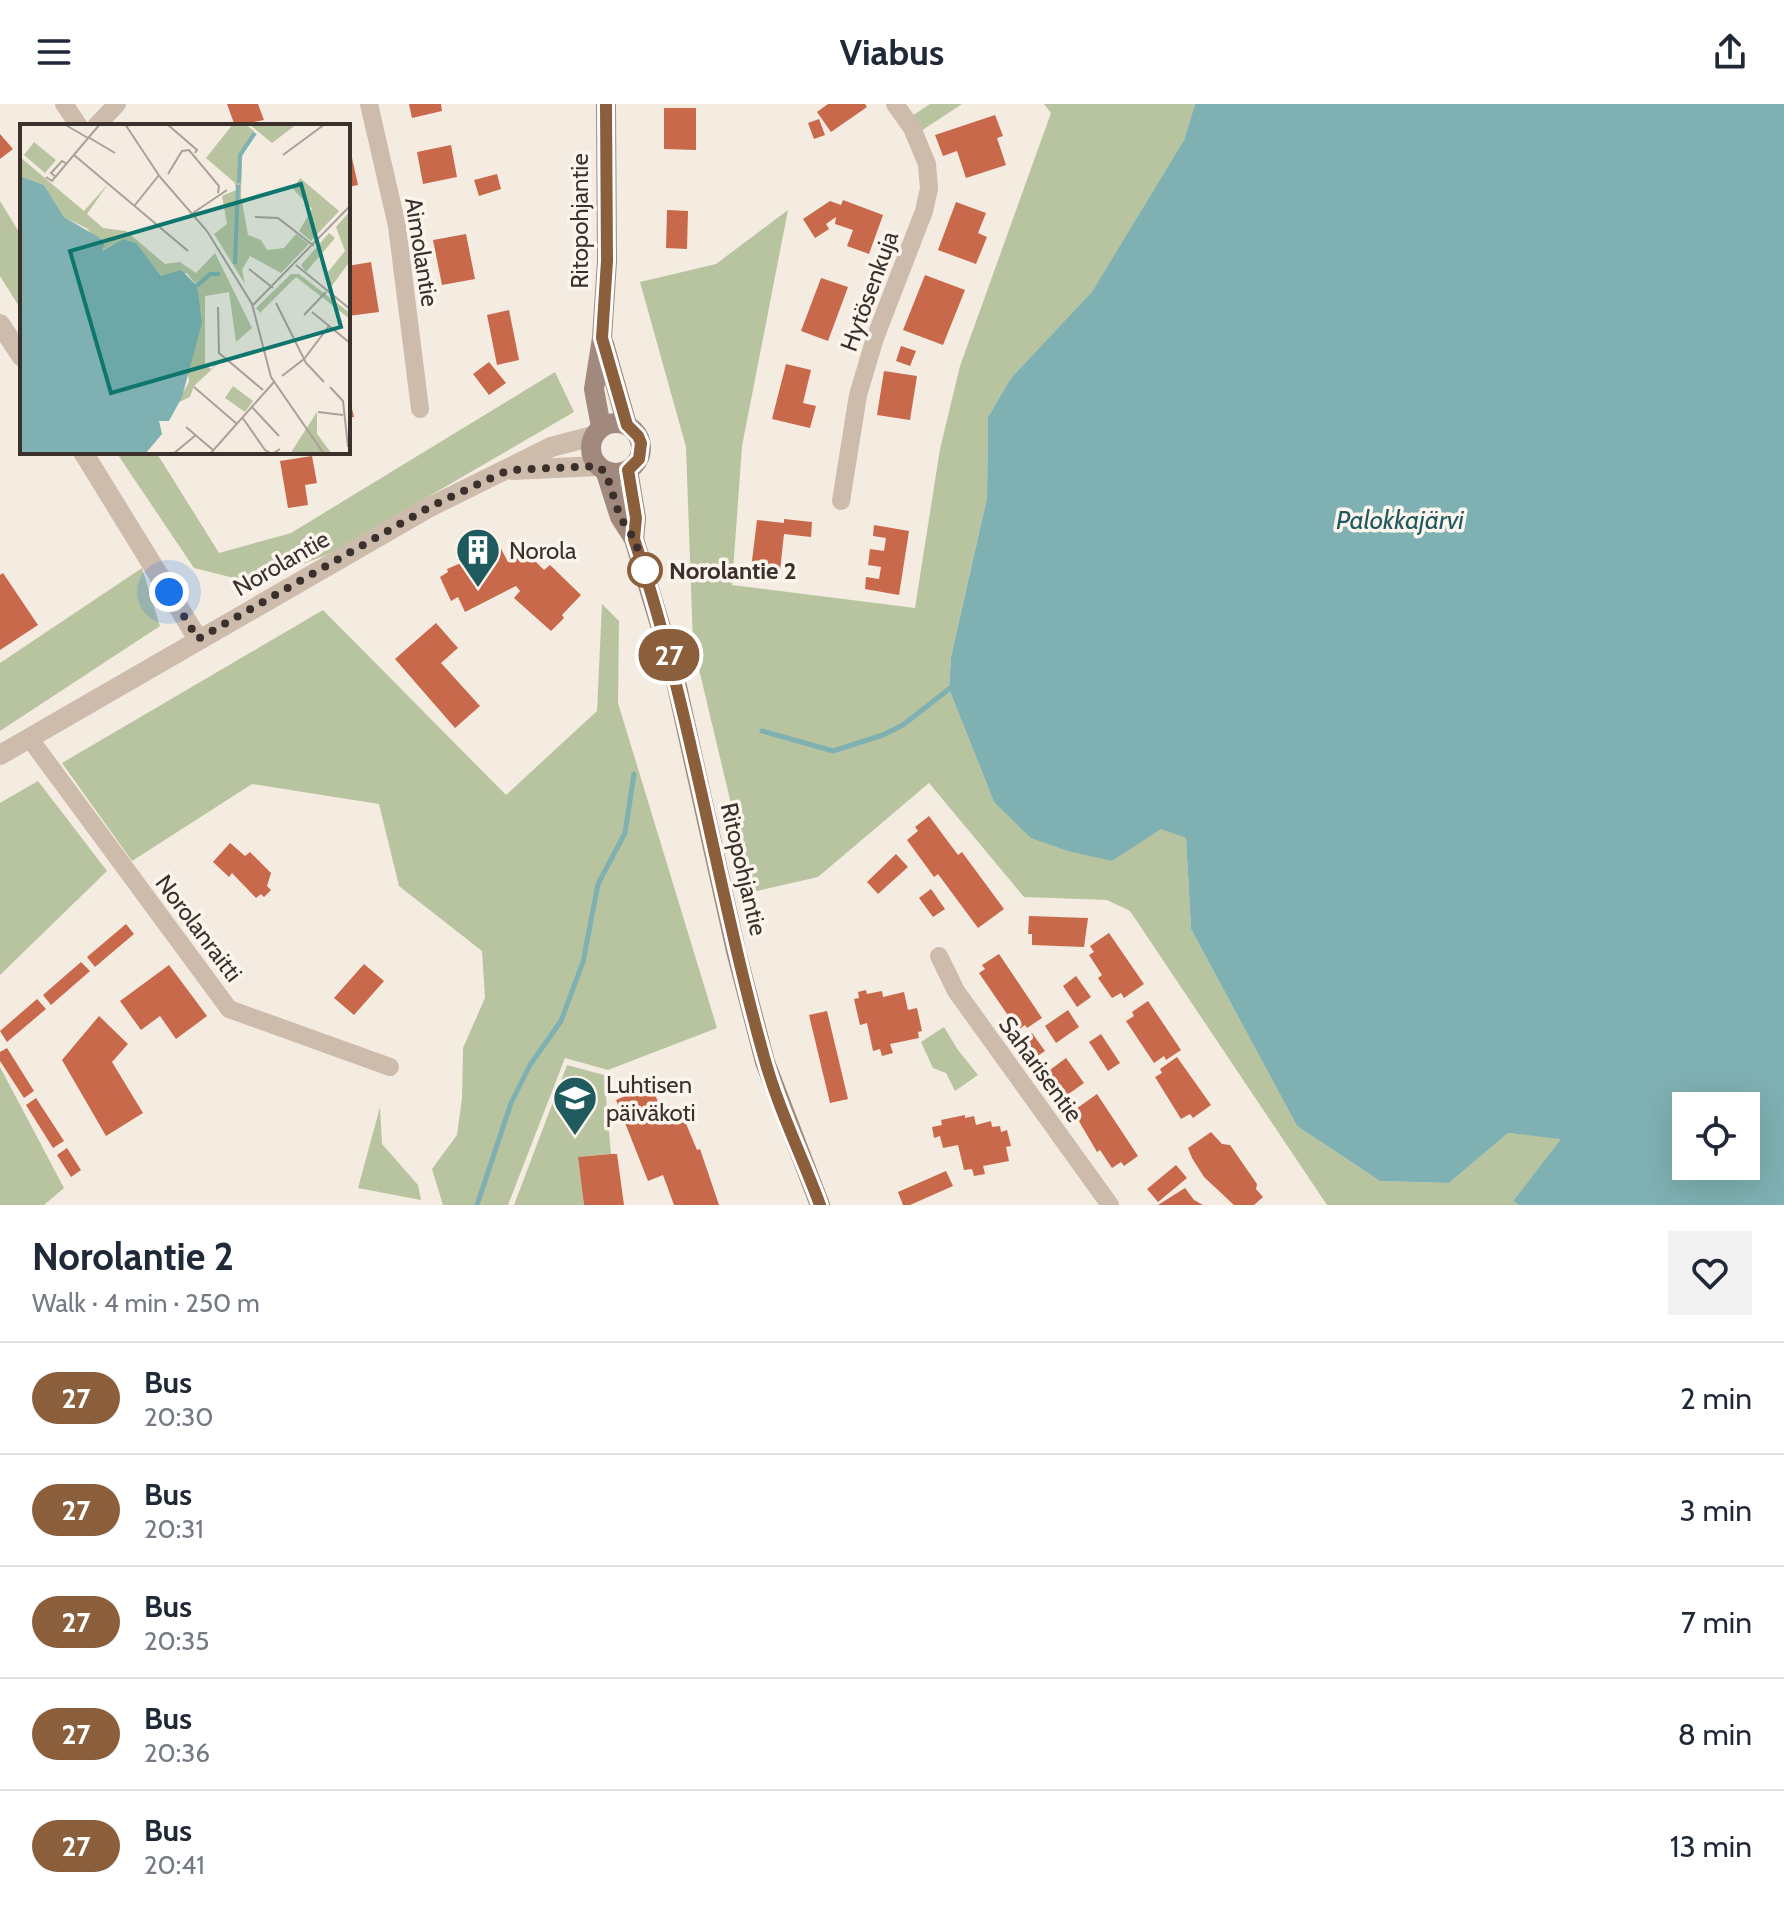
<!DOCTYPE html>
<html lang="en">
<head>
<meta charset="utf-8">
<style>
  :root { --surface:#fff; --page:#f2f2f3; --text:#1f2937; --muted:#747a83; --line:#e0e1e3 }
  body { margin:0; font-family:Cabin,sans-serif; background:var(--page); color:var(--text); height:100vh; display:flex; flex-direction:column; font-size:30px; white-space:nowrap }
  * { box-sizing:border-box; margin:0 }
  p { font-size:26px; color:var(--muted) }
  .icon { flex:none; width:44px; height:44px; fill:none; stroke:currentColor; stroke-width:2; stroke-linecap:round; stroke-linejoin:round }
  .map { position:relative; height:1101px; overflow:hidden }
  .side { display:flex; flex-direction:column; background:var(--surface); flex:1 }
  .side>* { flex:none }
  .badge { padding:0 16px; border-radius:26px; font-size:28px; line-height:52px }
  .fabs { position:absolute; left:1672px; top:988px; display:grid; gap:16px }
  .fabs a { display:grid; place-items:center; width:88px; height:88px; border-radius:0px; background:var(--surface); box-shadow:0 8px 32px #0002; font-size:40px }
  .you { position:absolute; width:40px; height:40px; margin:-20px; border:6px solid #fff; border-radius:50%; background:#1a73e8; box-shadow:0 0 0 12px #1a73e833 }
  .map>.badge { position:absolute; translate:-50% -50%; box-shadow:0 0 0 4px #fff }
  .round { display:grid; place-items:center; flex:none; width:84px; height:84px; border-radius:0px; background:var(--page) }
  .summary { display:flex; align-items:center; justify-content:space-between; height:136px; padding:0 32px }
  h1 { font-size:38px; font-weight:700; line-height:60px }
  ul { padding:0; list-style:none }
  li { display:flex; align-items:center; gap:24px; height:112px; padding:0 32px; border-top:2px solid var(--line) }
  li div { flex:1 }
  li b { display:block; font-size:30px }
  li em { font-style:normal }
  li .badge { min-width:88px; font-weight:700; text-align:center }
  header { display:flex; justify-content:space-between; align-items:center; height:104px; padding:0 32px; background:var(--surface); font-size:36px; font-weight:700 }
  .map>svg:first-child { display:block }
  .green { fill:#b8c4a0 }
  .water { fill:#7fb0b2; fill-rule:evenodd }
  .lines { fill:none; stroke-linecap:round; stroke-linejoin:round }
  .stream { stroke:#7fb0b2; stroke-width:5 }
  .building { fill:#c8694b }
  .minor { stroke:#cdbbac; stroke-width:18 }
  .tertiary { stroke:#cdbbac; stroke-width:20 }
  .secondary { stroke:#a18a7d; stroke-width:20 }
  .line-casing { stroke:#fff; stroke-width:18 }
  .line { stroke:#8b5e3c; stroke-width:12 }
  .walk { stroke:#3b302b; stroke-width:8; stroke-dasharray:0 14.4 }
  .stop-dot { fill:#fff; stroke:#8b5e3c; stroke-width:4 }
  .labels { text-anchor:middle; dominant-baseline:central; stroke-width:7; stroke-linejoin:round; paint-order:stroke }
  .street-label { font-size:24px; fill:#3b302b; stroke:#fbf5ee }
  .poi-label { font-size:24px; fill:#3b302b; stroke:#fbf5ee; text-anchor:start }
  .stop-label { font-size:24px; font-weight:bold; fill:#3b302b; stroke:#fbf5ee; text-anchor:start }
  .water-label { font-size:26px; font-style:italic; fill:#1f5a5e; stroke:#fbf5ee }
  .inset-river { fill:none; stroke:#7fb0b2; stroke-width:4 }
  .inset-road { fill:none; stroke:#aaa098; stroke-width:2 }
  .view { fill:#0f766e; fill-opacity:0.15; stroke:#0f766e; stroke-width:4 }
  .inset-edge { fill:none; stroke:#3b302b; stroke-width:4 }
</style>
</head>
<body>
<header><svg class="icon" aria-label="menu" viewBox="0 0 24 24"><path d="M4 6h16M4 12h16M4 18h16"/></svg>Viabus<svg class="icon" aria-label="share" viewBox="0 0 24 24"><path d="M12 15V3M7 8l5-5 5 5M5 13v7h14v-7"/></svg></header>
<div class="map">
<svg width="1784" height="1101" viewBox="0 0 1784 1101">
  <rect width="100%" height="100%" fill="#f4ebe1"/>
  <g class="green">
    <polygon points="930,0 962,0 921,27 912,12"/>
    <polygon points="1044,0 1195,0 1184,36 1092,189 1011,274 988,313 987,394 951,553 949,585 994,698 1112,757 1161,724 1186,734 1191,825 1297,1022 1380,1077 1449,1079 1508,1029 1562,1034 1513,1097 1519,1101 1327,1101 1130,807 1107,796 1024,793 929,679 818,773 752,788 693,540 686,343 640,178 716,160 788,106 742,342 732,481 915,504 940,345 960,262 1051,9"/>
    <polygon points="0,97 22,133 22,207 0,172"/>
    <polygon points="555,268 574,308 331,449 254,479 194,464 116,348 156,348 219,449 291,429"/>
    <polygon points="142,464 160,522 0,627 0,559"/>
    <polygon points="602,500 619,517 618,599 717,924 608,966 565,954 508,1101 443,1101 432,1065 457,1031 462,994 463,944 485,894 482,847 399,782 379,700 252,680 132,757 62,659 323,506 506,691 597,607"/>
    <polygon points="38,677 107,767 0,871 0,699"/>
    <polygon points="944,923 958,946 978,971 955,987 946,969 933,964 921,938"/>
    <polygon points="567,961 604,971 611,1050 578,1053 584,1101 514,1101"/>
    <polygon points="0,963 64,1084 44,1101 0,1101"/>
    <polygon points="380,1003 382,1040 418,1081 421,1096 358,1084"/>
  </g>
  <path class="water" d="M 1195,0 L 1784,0 L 1784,1101 L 1519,1101 L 1513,1097 L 1561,1035 L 1508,1029 L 1449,1079 L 1380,1077 L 1297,1022 L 1191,825 L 1186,734 L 1161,725 L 1112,757 L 1068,747 L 1031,734 L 994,698 L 949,585 L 951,553 L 987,394 L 988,313 L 1011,274 L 1092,188 L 1184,36 ZM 1686,1002 L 1746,1002 L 1746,1062 L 1686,1062 Z"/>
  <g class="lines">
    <g class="stream">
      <polyline points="762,627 833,647 883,631 903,621 949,585"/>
      <polyline points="477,1101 511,999 530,961 561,917 583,858 598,780 625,729 634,670"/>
    </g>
  </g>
  <g class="building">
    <polygon points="227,0 258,0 264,16 235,22"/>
    <polygon points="409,0 441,0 442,7 412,14"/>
    <polygon points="828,0 865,0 867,3 831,28 817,8"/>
    <polygon points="664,4 696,4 696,46 664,45"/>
    <polygon points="995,11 1003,32 997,34 1006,61 966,74 957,47 943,52 935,31"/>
    <polygon points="819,15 825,31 814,35 808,19"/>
    <polygon points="0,30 13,45 0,55"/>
    <polygon points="348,36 358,81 348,83"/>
    <polygon points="451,41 457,73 423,80 417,48"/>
    <polygon points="497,70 501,85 479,92 474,76"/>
    <polygon points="843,96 883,111 869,150 847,142 853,126 835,120 836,113 826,120 829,125 815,134 803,115 830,97 841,101"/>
    <polygon points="956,98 986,109 978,129 987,133 976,160 938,146"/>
    <polygon points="667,106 688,107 687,145 666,144"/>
    <polygon points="466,130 475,175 442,181 433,136"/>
    <polygon points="371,158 379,208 348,212 348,162"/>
    <polygon points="925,171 965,186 943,241 903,226"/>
    <polygon points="821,174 848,183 828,237 801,227"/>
    <polygon points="509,206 519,256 497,261 487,211"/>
    <polygon points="901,242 916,247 910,262 896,257"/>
    <polygon points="489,258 506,279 489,291 473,270"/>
    <polygon points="786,260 811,266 803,299 816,302 810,324 772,315"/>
    <polygon points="884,267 917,272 910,316 877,311"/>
    <polygon points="348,288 354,313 348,314"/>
    <polygon points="312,352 317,379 305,381 308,401 288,404 280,357"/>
    <polygon points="784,415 812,418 811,433 784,430 779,476 750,473 757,416 784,419"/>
    <polygon points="874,421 909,427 899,491 865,485 866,473 879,475 881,463 868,461 870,445 884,447 886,434 873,432"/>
    <polygon points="489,440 491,446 499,441 508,458 521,443 544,466 550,461 581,491 562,511 564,514 551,527 514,494 520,487 516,482 465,508 458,493 451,497 440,473 448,468 447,465 475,453 474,449"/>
    <polygon points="3,469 38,521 0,546 0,471"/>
    <polygon points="436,519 458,544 441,559 480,602 455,624 395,555"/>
    <polygon points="929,712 958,751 962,748 1004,805 978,824 938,770 934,773 907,736 918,727 915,723"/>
    <polygon points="230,739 245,752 250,748 271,769 267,782 271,786 264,793 261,790 256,794 232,769 229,773 213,758"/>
    <polygon points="896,750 908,763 878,790 867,778"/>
    <polygon points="931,785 945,805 933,813 919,794"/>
    <polygon points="1029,812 1088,814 1084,843 1032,841 1032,830 1028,830"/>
    <polygon points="126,820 134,830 95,863 87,853"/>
    <polygon points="1109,829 1144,880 1124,894 1121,889 1112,894 1098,874 1102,871 1089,851 1094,848 1090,842"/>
    <polygon points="999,850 1042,914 1027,924 1025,921 1018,926 979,869 985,865 982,861"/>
    <polygon points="81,858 90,867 51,901 43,891"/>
    <polygon points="364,860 384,877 354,911 334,894"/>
    <polygon points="169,861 207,912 176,935 160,912 141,926 120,897"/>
    <polygon points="1076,872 1091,893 1077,903 1063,882"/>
    <polygon points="866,886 867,890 882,887 883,893 904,888 908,906 917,904 922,927 918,928 919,934 890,940 893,949 882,952 880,945 873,947 867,919 860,921 854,895 859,894 858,888"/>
    <polygon points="37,895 46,905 7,938 0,927"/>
    <polygon points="1148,897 1181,946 1166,956 1164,952 1154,959 1126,917 1134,912 1132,908"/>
    <polygon points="1068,906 1079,923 1056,939 1045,922"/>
    <polygon points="827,907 848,995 830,999 809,911"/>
    <polygon points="99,912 128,940 112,958 143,1009 106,1032 62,956"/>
    <polygon points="1032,929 1045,947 1033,955 1020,937"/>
    <polygon points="1101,930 1120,959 1108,967 1089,938"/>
    <polygon points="7,944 34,987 24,994 0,957 0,948"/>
    <polygon points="1177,953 1211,1001 1193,1014 1190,1010 1181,1015 1155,973 1162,969 1160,965"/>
    <polygon points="1066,954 1084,979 1060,996 1042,972"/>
    <polygon points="650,977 662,1009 679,1003 697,1046 700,1045 719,1101 674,1101 663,1071 648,1077 616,996 632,989 629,985"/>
    <polygon points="1097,990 1138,1052 1124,1062 1121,1058 1112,1064 1100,1046 1097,1048 1073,1007"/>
    <polygon points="36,994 64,1037 53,1044 26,1001"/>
    <polygon points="965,1011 965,1014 974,1012 976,1021 991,1017 992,1023 1000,1022 1001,1028 1007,1026 1011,1042 1006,1043 1009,1057 983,1062 985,1070 974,1072 972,1065 964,1066 958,1041 943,1044 940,1032 934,1034 932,1023 942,1021 941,1016"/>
    <polygon points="1211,1028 1222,1040 1230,1041 1257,1080 1256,1085 1263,1093 1254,1101 1234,1101 1204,1073 1192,1054 1188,1044"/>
    <polygon points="67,1044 81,1066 71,1073 57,1051"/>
    <polygon points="611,1050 617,1050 624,1101 584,1101 578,1053"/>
    <polygon points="1176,1061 1187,1074 1158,1098 1147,1085"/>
    <polygon points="946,1067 953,1082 910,1101 903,1101 898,1088"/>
    <polygon points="1185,1084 1194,1096 1203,1101 1158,1101"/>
  </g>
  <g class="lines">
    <g class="minor">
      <polyline points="64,0 79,22"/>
      <polyline points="369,0 397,122 420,305"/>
      <polyline points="96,22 117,0"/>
      <polyline points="841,397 858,291 875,234 924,107 929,85 927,60 912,24 895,0"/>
      <polyline points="30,635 229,905 390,963"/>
      <polyline points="939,852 956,887 1110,1101"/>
    </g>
    <g class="tertiary">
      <polyline points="0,220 22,253"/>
      <polyline points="83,348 198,535"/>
      <polyline points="513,366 598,362"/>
      <polyline points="0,651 428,404 551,343 593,332"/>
    </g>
    <g class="secondary">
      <polyline points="604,240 627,321"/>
      <circle cx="616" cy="344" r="25"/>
      <polyline points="601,323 594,285 602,234 607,157 606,0"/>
      <polyline points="628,366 636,414 634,435"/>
      <polyline points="606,369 620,413 634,435 672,560 736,847 765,958 820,1101"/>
    </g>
  </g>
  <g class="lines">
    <g class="line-casing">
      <path id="line" d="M 606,0 L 607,157 L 602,234 L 627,321 L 638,332 L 641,339 L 639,355 L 628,366 L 636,414 L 634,435 C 691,604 716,782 764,953 C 778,1004 802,1052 820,1101"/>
    </g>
    <use href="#line" class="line"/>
    <polyline class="walk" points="169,488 198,535 428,404 480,379 509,366 598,362 606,369 620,413 634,435 645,466"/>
  </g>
  <defs>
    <g id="building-pin" transform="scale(2.3)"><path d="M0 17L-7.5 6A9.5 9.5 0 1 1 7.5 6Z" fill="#1f5a5e" stroke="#fbf5ee"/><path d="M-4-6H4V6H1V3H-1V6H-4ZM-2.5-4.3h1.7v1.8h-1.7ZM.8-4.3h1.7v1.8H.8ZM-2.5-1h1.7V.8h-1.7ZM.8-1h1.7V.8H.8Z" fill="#fff"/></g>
    <g id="school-pin" transform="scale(2.3)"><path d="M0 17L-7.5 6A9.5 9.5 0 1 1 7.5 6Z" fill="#1f5a5e" stroke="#fbf5ee"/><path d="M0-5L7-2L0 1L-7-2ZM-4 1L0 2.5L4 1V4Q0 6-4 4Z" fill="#fff"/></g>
  </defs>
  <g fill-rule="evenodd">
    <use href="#building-pin" x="478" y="446"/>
    <use href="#school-pin" x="575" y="994"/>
  </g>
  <circle class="stop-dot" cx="645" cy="466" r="16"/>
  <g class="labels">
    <g class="street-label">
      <text transform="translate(579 117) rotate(-90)">Ritopohjantie</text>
      <text transform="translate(422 148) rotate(81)">Aimolantie</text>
      <text transform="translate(869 187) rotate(-70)">Hytösenkuja</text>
      <text transform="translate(281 459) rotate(-30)">Norolantie</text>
      <text transform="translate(744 765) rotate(77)">Ritopohjantie</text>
      <text transform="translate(199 824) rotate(53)">Norolanraitti</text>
      <text transform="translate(1041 965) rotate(54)">Saharisentie</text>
    </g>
    <g class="poi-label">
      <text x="509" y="446">Norola</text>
      <text x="606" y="980">Luhtisen<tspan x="606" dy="28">päiväkoti</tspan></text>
    </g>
    <g class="stop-label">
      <text x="669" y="466">Norolantie 2</text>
    </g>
    <g class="water-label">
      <text x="1400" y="416">Palokkajärvi</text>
    </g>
  </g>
  <g transform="translate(20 20)">
    <rect width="330" height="330" fill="#f4ebe1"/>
    <path d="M 213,0 L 225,0 L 234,7 L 222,33 L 221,72 L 228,111 L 241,116 L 247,126 L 264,124 L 276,110 L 289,120 L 261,149 L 230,132 L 222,146 L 225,160 L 194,110 L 207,100 L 202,72 L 216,66 L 215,59 L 186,34 ZM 229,0 L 277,0 L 252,19 ZM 14,18 L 36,36 L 25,49 L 4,31 ZM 0,33 L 64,87 L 88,60 L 67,90 L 83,104 L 106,107 L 145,140 L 160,138 L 176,149 L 195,129 L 232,204 L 216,218 L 209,168 L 185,172 L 185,241 L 191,245 L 203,235 L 174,262 L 170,273 L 157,279 L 169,258 L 167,242 L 180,205 L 177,162 L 167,149 L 141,152 L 115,119 L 103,115 L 81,127 L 68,105 L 44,93 L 24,61 L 0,52 ZM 280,54 L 319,87 L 291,117 L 279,107 L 292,85 L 273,65 ZM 330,87 L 330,137 L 311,163 L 308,148 L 325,127 L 316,103 ZM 309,109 L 315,114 L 286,148 L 281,141 ZM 271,150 L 279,150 L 330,189 L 330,195 L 276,153 L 240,189 L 236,184 ZM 213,262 L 233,277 L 225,288 L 205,274 ZM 297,288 L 297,310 L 312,330 L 270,330 Z" fill="#b8c4a0"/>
    <path d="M 0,52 L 24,61 L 44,93 L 85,117 L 82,127 L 103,115 L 116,119 L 141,152 L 161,146 L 177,162 L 182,199 L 162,273 L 149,297 L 139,297 L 142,310 L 125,330 L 0,330 Z" fill="#7fb0b2"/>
    <path class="inset-river" d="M 219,59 L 220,31 L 235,9M 215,140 L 218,61M 177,162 L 190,150 L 200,150"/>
    <path class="inset-road" d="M 44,0 L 68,14M 105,0 L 140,53 L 187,107 L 232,180 L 251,253 L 304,330M 147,0 L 177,26 L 175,29M 68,13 L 95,29M 54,31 L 168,127M 263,31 L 305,0M 148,50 L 162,27 L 169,26 L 199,62 L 198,69M 26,53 L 32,57 L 80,0M 36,53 L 31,49 L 42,37 L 47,40M 115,81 L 139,51M 173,89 L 207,66M 235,93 L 258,94 L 294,122M 276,141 L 330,185M 229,145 L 253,164M 256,179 L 286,239 L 304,258M 233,181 L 330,82M 198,183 L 199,229 L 243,266M 292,188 L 330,219M 284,191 L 306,168M 262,252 L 284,235 L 309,202M 174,263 L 217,300M 310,263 L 323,277 L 328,323M 231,282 L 259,312M 298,288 L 323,291M 222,293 L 245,326 L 252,330 L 260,325M 166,303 L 193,326M 153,330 L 176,311M 190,330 L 254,258"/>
    <path class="view" d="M 281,60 L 321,203 L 91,269 L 50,127 Z"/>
    <rect width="330" height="330" class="inset-edge"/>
  </g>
</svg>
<div class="fabs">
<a><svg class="icon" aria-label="locate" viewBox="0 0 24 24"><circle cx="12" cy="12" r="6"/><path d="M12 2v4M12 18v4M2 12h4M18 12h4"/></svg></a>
</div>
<div class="you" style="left:169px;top:488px"></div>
<b class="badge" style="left:669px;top:551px;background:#8b5e3c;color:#fff">27</b>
</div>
<section class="side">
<div class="summary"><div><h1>Norolantie 2</h1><p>Walk · 4 min · 250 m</p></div><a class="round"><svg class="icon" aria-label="heart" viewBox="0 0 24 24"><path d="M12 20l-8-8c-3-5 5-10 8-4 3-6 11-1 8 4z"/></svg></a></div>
<ul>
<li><span class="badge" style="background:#8b5e3c;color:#fff">27</span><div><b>Bus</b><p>20:30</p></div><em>2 min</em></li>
<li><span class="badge" style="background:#8b5e3c;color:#fff">27</span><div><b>Bus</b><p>20:31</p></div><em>3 min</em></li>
<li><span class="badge" style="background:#8b5e3c;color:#fff">27</span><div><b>Bus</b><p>20:35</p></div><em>7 min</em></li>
<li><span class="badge" style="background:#8b5e3c;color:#fff">27</span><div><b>Bus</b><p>20:36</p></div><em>8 min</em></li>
<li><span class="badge" style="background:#8b5e3c;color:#fff">27</span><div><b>Bus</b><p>20:41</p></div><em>13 min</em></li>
</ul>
</section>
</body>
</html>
